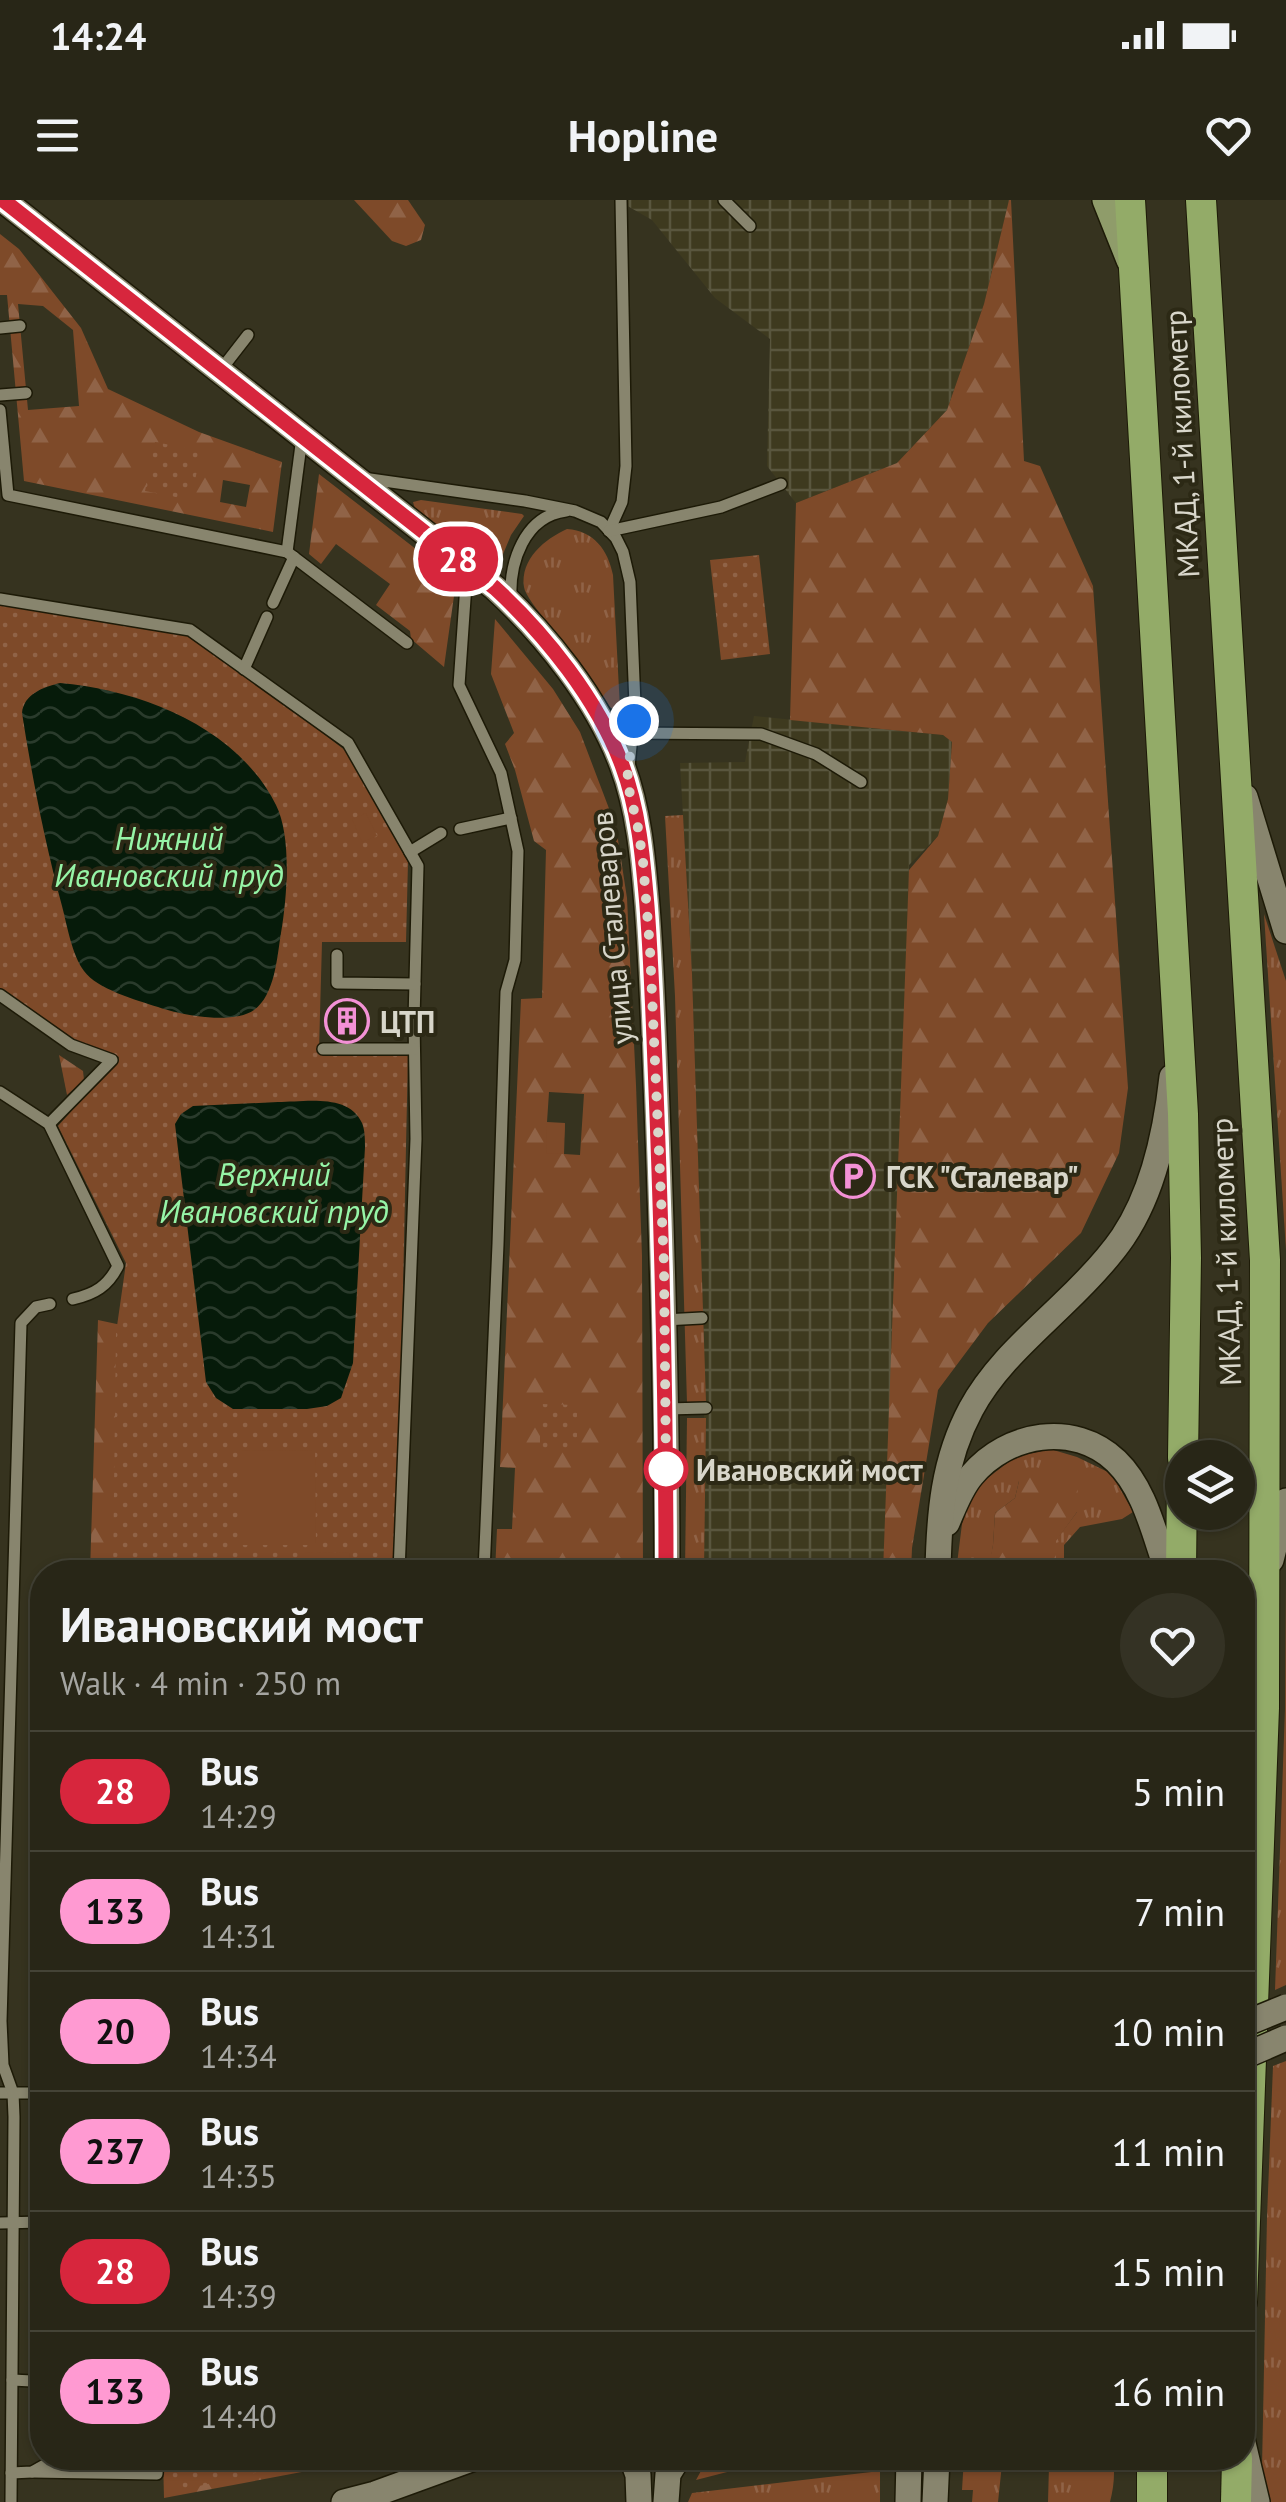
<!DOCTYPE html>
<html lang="en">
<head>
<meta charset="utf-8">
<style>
  :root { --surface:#282617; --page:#343224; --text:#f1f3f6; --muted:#a5a5a1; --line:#444336 }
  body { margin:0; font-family:"PT Sans",sans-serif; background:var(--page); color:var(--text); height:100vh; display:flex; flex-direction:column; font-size:38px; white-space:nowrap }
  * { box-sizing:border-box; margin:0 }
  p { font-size:32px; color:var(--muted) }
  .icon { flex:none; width:55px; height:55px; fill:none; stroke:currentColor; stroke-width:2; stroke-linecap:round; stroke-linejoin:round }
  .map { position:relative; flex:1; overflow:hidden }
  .drawer { position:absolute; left:30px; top:1360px; width:1225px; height:910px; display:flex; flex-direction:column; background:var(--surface); border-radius:40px; box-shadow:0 2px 8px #0004,0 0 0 2px var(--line) }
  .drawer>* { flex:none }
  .badge { padding:0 20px; border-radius:32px; font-size:35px; line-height:65px }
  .fabs { position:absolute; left:1165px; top:1240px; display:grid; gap:20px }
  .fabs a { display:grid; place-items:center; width:90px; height:90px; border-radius:50%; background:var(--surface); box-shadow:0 2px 8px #0004,0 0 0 2px var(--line); font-size:50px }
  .you { position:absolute; width:50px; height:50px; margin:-25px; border:8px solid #fff; border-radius:50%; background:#1a73e8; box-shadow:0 0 0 15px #1a73e833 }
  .map>.badge { position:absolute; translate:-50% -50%; box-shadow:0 0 0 5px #fff }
  .round { display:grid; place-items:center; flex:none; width:105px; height:105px; border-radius:52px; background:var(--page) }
  .summary { display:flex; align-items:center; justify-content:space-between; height:170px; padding:0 30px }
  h1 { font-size:48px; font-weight:800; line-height:75px }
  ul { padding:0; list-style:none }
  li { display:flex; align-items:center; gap:30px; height:120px; padding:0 30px; border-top:2px solid var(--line) }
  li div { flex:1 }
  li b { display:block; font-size:38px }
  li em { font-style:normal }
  li .badge { min-width:110px; font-weight:700; text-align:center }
  .status { display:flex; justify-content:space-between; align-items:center; height:70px; padding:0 50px; background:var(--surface); direction:ltr }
  .status svg { height:28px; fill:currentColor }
  header { display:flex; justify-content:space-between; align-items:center; height:130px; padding:0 30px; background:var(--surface); font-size:45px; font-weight:800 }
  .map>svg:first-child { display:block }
  .industrial { fill:url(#industrial-grid) }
  .grass { fill:url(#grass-tufts) }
  .forest { fill:url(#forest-firs); fill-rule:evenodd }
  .park { fill:url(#park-dots) }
  .pitch { fill:#7e4a29 }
  .water { fill:url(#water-waves) }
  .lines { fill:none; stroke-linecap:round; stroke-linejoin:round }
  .lane-casing { stroke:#1d1a07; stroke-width:14 }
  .secondary-casing { stroke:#1d1a07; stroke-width:28 }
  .primary-casing { stroke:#1d1a07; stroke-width:28 }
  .highway-casing { stroke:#1d1a07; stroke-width:32 }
  .lane { stroke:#88856e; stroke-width:11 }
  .secondary { stroke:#88856e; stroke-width:25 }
  .primary { stroke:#8f9c6a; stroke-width:25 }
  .highway { stroke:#93ab68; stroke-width:30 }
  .secondary-bridge-casing { stroke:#1d1a07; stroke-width:28; stroke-linecap:butt }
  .secondary-bridge { stroke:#88856e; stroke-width:25 }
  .line-casing { stroke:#fff; stroke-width:22 }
  .line { stroke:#d7263d; stroke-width:15 }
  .walk { stroke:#d8d6ca; stroke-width:10; stroke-dasharray:0 18 }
  .stop-dot { fill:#fff; stroke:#d7263d; stroke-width:5 }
  .labels { text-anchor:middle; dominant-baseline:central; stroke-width:8; stroke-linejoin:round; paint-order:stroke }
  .street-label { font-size:30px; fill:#d8d6ca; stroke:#2c2915 }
  .poi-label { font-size:30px; font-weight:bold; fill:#d8d6ca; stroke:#2c2915; text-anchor:start }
  .stop-label { font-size:30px; font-weight:bold; fill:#d8d6ca; stroke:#2c2915; text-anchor:start }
  .water-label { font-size:32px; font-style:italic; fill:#96f5a7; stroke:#2c2915 }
</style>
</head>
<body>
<div class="status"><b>14:24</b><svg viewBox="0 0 49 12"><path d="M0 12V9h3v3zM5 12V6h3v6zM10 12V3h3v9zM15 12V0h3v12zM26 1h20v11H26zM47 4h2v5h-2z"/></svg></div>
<header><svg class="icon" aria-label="menu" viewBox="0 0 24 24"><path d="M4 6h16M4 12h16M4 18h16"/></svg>Hopline<svg class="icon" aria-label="heart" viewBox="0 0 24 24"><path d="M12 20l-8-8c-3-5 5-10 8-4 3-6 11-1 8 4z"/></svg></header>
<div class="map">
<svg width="1286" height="2302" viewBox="0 0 1286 2302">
  <defs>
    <pattern id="industrial-grid" width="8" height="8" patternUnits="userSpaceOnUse" patternTransform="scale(2.5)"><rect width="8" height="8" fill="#3e3a1f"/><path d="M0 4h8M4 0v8" fill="none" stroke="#59563e"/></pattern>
    <pattern id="grass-tufts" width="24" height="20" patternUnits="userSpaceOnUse" patternTransform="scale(2.5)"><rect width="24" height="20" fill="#7e4a29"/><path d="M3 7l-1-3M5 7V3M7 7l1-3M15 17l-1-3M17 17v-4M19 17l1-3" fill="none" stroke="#906347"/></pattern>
    <pattern id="forest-firs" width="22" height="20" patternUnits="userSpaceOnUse" patternTransform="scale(2.5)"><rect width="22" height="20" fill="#7e4a29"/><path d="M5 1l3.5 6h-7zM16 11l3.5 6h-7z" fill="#906347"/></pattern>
    <pattern id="park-dots" width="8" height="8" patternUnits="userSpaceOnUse" patternTransform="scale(2.5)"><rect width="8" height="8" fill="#7e4a29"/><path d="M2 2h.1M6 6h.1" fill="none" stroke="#906347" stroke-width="1.8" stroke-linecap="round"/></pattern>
    <pattern id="water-waves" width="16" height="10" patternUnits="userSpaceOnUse" patternTransform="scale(2.5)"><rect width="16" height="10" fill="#061b0a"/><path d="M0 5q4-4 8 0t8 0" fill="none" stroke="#2a3b2c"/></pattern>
  </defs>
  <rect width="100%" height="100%" fill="#36331f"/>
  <g class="industrial">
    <polygon points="617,0 1009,0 984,104 947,210 897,263 796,303 767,266 770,139 715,98 652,20"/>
    <polygon points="754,516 943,535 952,542 948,599 938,636 909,665 898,1041 883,1372 704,1372 704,1150 692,774 680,563 745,562"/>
  </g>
  <g class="grass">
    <polygon points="421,300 522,314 524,316 511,335 498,366 493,369 415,309 413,302"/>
    <path d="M 567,329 C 594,331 608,350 613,375 L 620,509 L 615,510 L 610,507 C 600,492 591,477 580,462 C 569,446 526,402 524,387 C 520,359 545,339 567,329 Z"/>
    <polygon points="683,615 692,774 706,1202 687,1203 675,796 665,616"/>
    <polygon points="1264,714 1286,781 1286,1050"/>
    <polygon points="687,1218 706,1218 704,1372 685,1372"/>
    <polygon points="1050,1249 1077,1257 1112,1274 1133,1312 1122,1319 1080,1327 1064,1345 1064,1372 1056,1372 1056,1340 1077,1312 1019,1281 1015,1298 995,1313 993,1345 990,1364 994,1372 956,1372 962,1324 967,1303 985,1280 1015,1257"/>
    <polygon points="1286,1381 1286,1785 1275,1790 1285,1509"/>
    <polygon points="1286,1861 1286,2302 1271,2302 1262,2268 1267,2017 1273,1866"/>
    <polygon points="708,2258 875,2258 731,2271 696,2280"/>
    <path d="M 964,2258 L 1113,2258 C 1115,2273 1114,2287 1110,2302 L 1048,2302 L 1049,2266 L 1002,2264 L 998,2302 L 972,2302 L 973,2290 L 962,2290 Z"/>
    <polygon points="880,2271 880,2302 688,2302 692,2293"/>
  </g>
  <g class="forest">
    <polygon points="354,0 408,0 425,25 421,40 406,46 392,41"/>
    <polygon points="1009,0 1011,0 1024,261 1040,266 1093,386 1128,888 1119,953 1081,1033 988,1123 938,1190 912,1348 911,1372 883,1372 909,670 938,636 948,599 952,542 943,535 790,520 796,303 897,263 947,210 984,104"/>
    <path d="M 0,34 L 19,49 L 81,128 L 108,189 L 199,232 L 282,262 L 273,332 L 24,281 L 7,95 L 0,95 ZM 18,104 L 43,106 L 73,130 L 79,206 L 28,210 ZM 223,280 L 250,285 L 246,307 L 220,302 Z"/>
    <polygon points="319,274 452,377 455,389 444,467 411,439 410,431 376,405 390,384 336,344 321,364 309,354"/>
    <path d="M 495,419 L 553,489 L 580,532 L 616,627 L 627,698 L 636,885 L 642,1056 L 643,1372 L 495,1372 L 497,1329 L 512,1329 L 515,1268 L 500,1267 L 521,799 L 542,798 L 546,650 L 534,641 L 515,570 L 505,544 L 514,533 L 491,474 ZM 549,892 L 584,894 L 580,955 L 564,954 L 565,923 L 547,922 Z"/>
    <polygon points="59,855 83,871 84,880 67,895"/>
    <polygon points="98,1120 126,1126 147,1372 90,1372"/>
    <polygon points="1067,1268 1078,1278 1077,1312 1056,1341 1056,1372 994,1372 989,1364 993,1345 995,1313 1015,1298 1019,1281 1031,1271"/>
    <polygon points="163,2258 345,2258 307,2271 164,2298"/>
  </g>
  <g class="park">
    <polygon points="155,242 201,251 191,300 145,291"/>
    <polygon points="759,355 770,454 721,460 710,360"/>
    <polygon points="0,403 189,435 256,482 346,551 408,662 406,742 322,742 319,850 408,852 397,1372 113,1372 116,1133 126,1063 58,926 119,857 76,842 0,788"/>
    <polygon points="540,1204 577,1205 577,1251 540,1251"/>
    <polygon points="169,2258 320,2258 169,2293"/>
  </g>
  <g class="pitch">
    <polygon points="366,613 377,636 362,642 352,619"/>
    <polygon points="547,923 565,923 563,954 546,953"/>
    <polygon points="315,1250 316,1345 239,1345 239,1251"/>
    <polygon points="305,1352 350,1353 349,1372 305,1372"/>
  </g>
  <g class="water">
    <path d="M 60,483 C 141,490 237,527 276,605 C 292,637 287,698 281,733 C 277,757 275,795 254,810 C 233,825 180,815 158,807 C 136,800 97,789 84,771 C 72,755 67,725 62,706 C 45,643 32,577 22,513 C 24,494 43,487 60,483 Z"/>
    <path d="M 278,902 C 304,902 349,893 362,923 C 365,930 365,940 365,947 L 353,1163 L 341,1198 L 327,1206 L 307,1209 L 233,1209 L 216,1198 L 206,1182 L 175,924 L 181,914 L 193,906 Z"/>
  </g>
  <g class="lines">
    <g class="lane-casing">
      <g id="lane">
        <polyline points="724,0 750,26"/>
        <polyline points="0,128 20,126"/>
        <polyline points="220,171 248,135"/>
        <polyline points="0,195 26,193"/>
        <polyline points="0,210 8,295 287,352 407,443"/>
        <polyline points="363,278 525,301 575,311 601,322 616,338 623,352 630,382 635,505 629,567"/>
        <polyline points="609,331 622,302 626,266 621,0"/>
        <polyline points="609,331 721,307 781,284"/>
        <polyline points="287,352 302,237"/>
        <polyline points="467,370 459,485 501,573 518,651 515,760 506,792 498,1044 484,1372"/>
        <polyline points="0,399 190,430 348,543 418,666 414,820 416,939 399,1372"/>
        <path d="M 511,400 C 509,363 524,316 566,311"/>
        <polyline points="273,403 294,357"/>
        <polyline points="244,469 267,417"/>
        <polyline points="626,533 761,534 816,554 861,582"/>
        <polyline points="460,629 511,618"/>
        <polyline points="410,652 441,633"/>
        <polyline points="337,755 337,783 415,784"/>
        <polyline points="0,795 71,845 112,860 49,924"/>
        <polyline points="323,849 414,849"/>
        <path d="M 0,892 L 49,924 L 118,1066 C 108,1086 95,1094 73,1099"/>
        <polyline points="664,1120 702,1118"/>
        <polyline points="666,1209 706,1208"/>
        <polyline points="0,1893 13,1893 14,1917 11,2302"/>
        <polyline points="36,1913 36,1893 13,1893 3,1865 1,1821 21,1123 36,1107 50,1104"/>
        <polyline points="0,2023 42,2022"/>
        <polyline points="12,2180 32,2181 42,2186"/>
        <polyline points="32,2272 157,2274 158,2258"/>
        <polyline points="11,2273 32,2272 57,2258"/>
      </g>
    </g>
    <g class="secondary-casing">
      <g id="secondary">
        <path d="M 3,0 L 495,388 C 545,434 598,500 622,565 C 639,610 643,659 647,706 C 651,757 653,807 655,857 C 662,1029 667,1201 667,1372"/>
        <polyline points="1245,597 1286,731"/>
        <path d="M 947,1323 C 954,1307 960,1289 972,1275 C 1007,1233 1074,1221 1116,1261 C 1146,1290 1154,1335 1168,1372"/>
        <polyline points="1271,1360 1286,1301"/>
        <path d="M 938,1372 C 939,1315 943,1261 971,1209 C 993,1168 1029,1137 1062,1105 C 1084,1084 1106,1062 1123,1037 C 1154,991 1166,931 1172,877"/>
        <polyline points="1242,2239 1257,2302"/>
        <polyline points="632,2258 638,2275 639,2302"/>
        <polyline points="344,2302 375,2294 474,2258"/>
        <polyline points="666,2302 668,2274 678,2258"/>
        <polyline points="908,2302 909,2258"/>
        <polyline points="935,2302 937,2258"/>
      </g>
    </g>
    <g class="primary-casing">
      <polyline id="primary" points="1105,0 1129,60"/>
    </g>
    <g class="highway-casing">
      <g id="highway">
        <polyline points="1130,0 1183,914 1186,1058 1183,1258"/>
        <polyline points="1201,0 1265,1060 1264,1508 1242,2102"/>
        <polyline points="1181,1372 1182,1281"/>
        <polyline points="1152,2302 1152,2258"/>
        <polyline points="1236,2302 1237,2258"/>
      </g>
    </g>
    <use href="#lane" class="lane"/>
    <use href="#secondary" class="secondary"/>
    <use href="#primary" class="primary"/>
    <use href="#highway" class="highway"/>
    <g class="secondary-bridge-casing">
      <g id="secondary-bridge">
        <polyline points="1242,1825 1286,1807"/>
        <polyline points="1242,1857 1286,1838"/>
      </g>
    </g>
    <use href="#secondary-bridge" class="secondary-bridge"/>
  </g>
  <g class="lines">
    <g class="line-casing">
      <path id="line" d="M 3,0 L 495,388 C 545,434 598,500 622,565 C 639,610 643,659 647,706 C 651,759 653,812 655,865 C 662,1034 666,1203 666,1372"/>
    </g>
    <use href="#line" class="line"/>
    <polyline class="walk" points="634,521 627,581 638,628 643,661 650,749 664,1065 666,1269"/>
  </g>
  <defs>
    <g id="building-ring" transform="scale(2.25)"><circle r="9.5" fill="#2c2915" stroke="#f391d6" stroke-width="1.5"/><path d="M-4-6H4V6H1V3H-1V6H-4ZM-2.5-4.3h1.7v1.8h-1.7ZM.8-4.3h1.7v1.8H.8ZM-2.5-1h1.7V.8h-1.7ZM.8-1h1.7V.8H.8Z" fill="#f391d6"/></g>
    <g id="parking-ring" transform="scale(2.25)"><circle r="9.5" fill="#2c2915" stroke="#f391d6" stroke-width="1.5"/><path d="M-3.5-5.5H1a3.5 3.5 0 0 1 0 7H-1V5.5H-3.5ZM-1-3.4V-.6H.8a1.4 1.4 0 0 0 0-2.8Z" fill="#f391d6"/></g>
  </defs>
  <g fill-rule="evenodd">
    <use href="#building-ring" x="347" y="821"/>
    <use href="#parking-ring" x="853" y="976"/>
  </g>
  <circle class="stop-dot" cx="666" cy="1269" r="20"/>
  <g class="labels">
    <g class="street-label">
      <text transform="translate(1181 244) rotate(-93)">МКАД, 1-й километр</text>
      <text transform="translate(611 728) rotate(-95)">улица Сталеваров</text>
      <text transform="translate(1225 1052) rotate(-92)">МКАД, 1-й километр</text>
    </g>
    <g class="poi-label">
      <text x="380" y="821">ЦТП</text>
      <text x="886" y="976">ГСК "Сталевар"</text>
    </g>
    <g class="stop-label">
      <text x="696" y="1269">Ивановский мост</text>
    </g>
    <g class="water-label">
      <text x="169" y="638">Нижний<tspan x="169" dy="37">Ивановский пруд</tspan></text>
      <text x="274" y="974">Верхний<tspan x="274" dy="37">Ивановский пруд</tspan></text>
    </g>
  </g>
</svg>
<div class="fabs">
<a><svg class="icon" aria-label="layers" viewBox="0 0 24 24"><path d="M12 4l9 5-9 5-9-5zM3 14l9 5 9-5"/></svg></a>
</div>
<div class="you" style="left:634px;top:521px"></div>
<b class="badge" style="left:458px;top:359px;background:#d7263d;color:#fff">28</b>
<section class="drawer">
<div class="summary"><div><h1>Ивановский мост</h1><p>Walk · 4 min · 250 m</p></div><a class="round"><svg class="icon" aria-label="heart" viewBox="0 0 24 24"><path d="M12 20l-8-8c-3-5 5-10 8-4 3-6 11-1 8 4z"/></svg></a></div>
<ul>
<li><span class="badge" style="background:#d7263d;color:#fff">28</span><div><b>Bus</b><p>14:29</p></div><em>5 min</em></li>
<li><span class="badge" style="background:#ff9ad2;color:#111">133</span><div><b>Bus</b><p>14:31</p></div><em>7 min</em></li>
<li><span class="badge" style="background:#ff9ad2;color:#111">20</span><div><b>Bus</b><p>14:34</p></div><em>10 min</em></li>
<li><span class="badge" style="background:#ff9ad2;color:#111">237</span><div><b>Bus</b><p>14:35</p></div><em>11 min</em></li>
<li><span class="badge" style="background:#d7263d;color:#fff">28</span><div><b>Bus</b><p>14:39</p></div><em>15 min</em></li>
<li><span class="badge" style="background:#ff9ad2;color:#111">133</span><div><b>Bus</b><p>14:40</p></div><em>16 min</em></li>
</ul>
</section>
</div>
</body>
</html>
